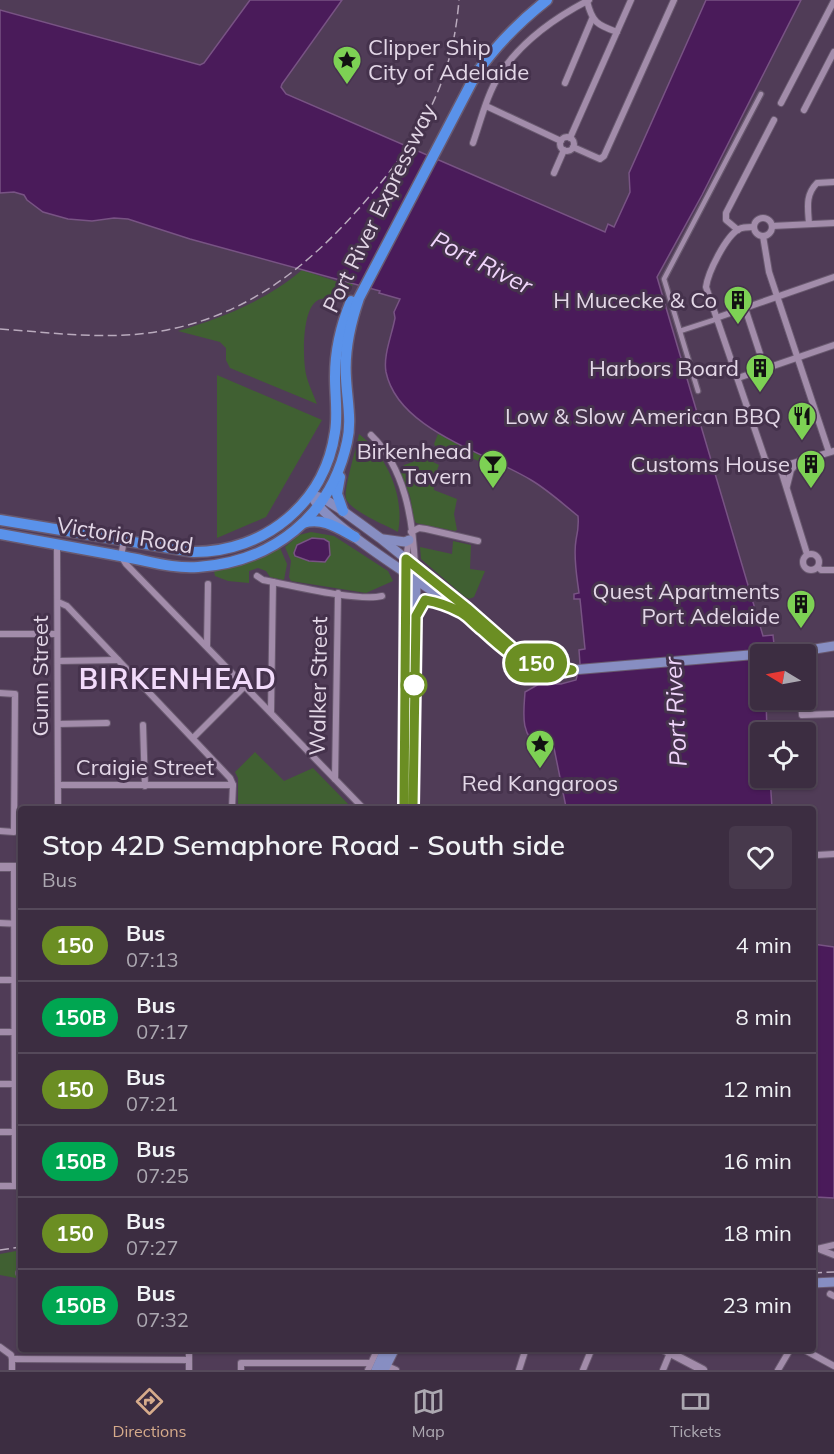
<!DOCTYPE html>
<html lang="en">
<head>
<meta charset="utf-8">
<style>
  :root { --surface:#3c2d41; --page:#47394c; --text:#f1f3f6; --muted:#aca8b1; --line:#55495a; --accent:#d6ab8b }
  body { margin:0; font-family:Mulish,sans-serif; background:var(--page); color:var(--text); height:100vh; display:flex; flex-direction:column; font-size:22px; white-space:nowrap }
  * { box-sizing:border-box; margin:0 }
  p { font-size:20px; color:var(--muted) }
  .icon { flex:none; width:33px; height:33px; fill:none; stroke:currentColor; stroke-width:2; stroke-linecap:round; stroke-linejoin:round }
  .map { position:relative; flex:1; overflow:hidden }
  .drawer { position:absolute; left:18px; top:806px; width:798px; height:546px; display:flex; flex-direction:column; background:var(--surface); border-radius:6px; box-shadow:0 2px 4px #0004,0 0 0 2px var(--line) }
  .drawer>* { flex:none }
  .badge { padding:0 12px; border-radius:20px; font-size:21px; line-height:39px }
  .needle { width:39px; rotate:280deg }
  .tools { position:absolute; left:750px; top:644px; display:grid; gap:12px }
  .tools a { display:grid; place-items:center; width:66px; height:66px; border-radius:6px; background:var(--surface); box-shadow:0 2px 4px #0004,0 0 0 2px var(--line); font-size:30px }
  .map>.badge { position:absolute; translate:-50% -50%; box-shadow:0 0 0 3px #fff }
  .round { display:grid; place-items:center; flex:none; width:63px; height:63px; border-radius:6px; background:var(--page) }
  .summary { display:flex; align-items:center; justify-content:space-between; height:102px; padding:0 24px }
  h1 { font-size:28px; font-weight:600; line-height:45px }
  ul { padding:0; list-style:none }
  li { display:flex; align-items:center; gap:18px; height:72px; padding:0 24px; border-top:2px solid var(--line) }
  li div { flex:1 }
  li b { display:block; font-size:22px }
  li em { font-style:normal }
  li .badge { min-width:66px; font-weight:700; text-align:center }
  .dock { display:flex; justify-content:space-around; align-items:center; height:84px; border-top:2px solid var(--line); background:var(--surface); font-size:16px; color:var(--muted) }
  .dock a { display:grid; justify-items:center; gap:3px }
  .dock .current { color:var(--accent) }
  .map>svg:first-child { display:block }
  .green { fill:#406032 }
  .water { fill:#4a1b5a; stroke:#785384; stroke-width:1.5 }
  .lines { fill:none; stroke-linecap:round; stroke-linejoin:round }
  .pedestrian-casing { stroke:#69596f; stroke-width:7 }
  .minor-casing { stroke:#69596f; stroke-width:8 }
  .tertiary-casing { stroke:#69596f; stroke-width:10 }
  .secondary-casing { stroke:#69596f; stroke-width:11 }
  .trunk-casing { stroke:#69596f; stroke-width:13 }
  .pedestrian { stroke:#a28caa; stroke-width:4.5 }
  .minor { stroke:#a28caa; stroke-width:6 }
  .tertiary { stroke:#a28caa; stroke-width:8 }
  .secondary { stroke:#878ec2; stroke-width:9 }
  .trunk { stroke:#5a92ea; stroke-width:10 }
  .rail { stroke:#b9aabd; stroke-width:1.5; stroke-dasharray:9 4.5; stroke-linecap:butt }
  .line-casing { stroke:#fff; stroke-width:14 }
  .line { stroke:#6b8e23; stroke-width:9 }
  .stop-dot { fill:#fff; stroke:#6b8e23; stroke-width:3 }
  .labels { text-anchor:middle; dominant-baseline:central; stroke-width:6; stroke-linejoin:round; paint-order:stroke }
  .poi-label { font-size:22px; fill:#e3d7e7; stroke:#45324c; text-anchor:end }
  .street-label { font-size:22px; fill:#e3d7e7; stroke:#45324c }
  .water-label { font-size:24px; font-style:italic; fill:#f1d6fc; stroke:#45324c }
  .district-label { font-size:28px; font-weight:bold; letter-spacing:1.5px; fill:#f2dbfb; stroke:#45324c }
</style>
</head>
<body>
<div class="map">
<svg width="834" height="1370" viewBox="0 0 834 1370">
  <rect width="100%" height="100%" fill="#503c57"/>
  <g class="green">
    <path d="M 302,270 L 344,284 L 346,282 L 353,284 L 344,302 C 337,301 328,297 321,299 C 302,303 303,353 305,368 C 306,380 313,393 317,404 L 230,368 L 226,360 L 226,348 L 220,342 L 178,331 C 224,317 265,301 302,270 Z"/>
    <polygon points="217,375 322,420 266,517 217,538"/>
    <path d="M 359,434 C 387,456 405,496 398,532 C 386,525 352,512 346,499 C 343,491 357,446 359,434 Z"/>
    <polygon points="438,434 501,466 499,470 444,446 442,451 437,449 434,444"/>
    <polygon points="430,456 436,456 433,462 439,465 433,481 434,490 457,499 454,514 457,530 455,531 416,523 414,519 410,496 400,471 404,465"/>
    <polygon points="311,532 334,536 388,571 393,581 366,593 291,581 289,577 291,561 285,547 299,535"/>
    <polygon points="453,541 471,545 470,569 485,571 474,597 469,599 464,596 421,559 420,547 452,554"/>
    <polygon points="280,548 287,564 284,580 270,577 266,571 258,568 249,571 249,583 228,581 215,576 214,571 256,560"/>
    <polygon points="255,752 284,781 313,768 352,808 238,808 238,778 235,772"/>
    <polygon points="16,1251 16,1278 0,1275 0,1254"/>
  </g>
  <g class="water">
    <path d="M 250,0 L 342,0 L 282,84 L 281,87 L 286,94 L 605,232 L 608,224 L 614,227 L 630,192 L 629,173 L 706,0 L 801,0 L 702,195 L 657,277 L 763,636 L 773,635 L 775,654 L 760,654 L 760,699 L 766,699 L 767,732 L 760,732 L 760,777 L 770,777 L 772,808 L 566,807 L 554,748 C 550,748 543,748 540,746 C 519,736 524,710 525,692 L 539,684 L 561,684 L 576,680 L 580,664 L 579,650 L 585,649 L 580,599 L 574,599 L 574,594 L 579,593 C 577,577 573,557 576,540 C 578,531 579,526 578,516 C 563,504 548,490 531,480 C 485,452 398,430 386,372 C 383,355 392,335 395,318 L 394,312 L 400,299 L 379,293 L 380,291 L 190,239 L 128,219 L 114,218 L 92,221 L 68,219 L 43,212 L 27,200 L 24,195 L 14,192 L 0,193 L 0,10 L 200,65 L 204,63 Z"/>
    <polygon points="312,538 324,539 329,542 330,555 325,562 309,561 295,556 294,553 297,545"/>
    <polygon points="813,944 834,947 834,1198 816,1197 817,1137 813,1135"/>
  </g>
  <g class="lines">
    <g class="pedestrian-casing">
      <g id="pedestrian">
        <polyline points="680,331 717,319"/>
        <polyline points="698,391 664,279 761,94"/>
      </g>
    </g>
    <g class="minor-casing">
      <g id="minor">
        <path d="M 587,1 C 592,22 597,25 617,32"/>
        <polyline points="565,83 592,19"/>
        <polyline points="781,103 834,1"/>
        <polyline points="486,106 561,141"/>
        <polyline points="804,110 834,52"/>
        <circle cx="567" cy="144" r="7"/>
        <polyline points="570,138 631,0"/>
        <path d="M 473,143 C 481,120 487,94 500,74 C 521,42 556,17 589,0"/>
        <polyline points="573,147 600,159 604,156 674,0"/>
        <polyline points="554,173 564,150"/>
        <circle cx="763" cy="227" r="9"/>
        <path d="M 809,224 C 808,208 805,195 817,183 L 834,182"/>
        <polyline points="772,226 834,223"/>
        <path d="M 753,227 C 749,227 743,227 739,229 C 726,236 708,272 706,287 L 765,459 L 768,464 L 780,467 L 834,451"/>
        <polyline points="738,230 726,220 726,213 774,120"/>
        <polyline points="763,236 769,272 829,452"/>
        <polyline points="745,308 765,369"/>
        <polyline points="716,318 834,277"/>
        <polyline points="738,378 834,345"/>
        <path d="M 371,435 C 405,468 413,520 415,566"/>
        <polyline points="780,467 807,554"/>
        <polyline points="787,486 791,470 799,461"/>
        <polyline points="411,532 419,528 426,529 478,541"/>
        <polyline points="124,541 121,556 126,564 363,808"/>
        <polyline points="57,544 58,808"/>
        <circle cx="811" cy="562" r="8"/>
        <polyline points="406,559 409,539"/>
        <polyline points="818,567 821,570 834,570"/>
        <path d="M 257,576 L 263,580 C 289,585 359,602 382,596"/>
        <polyline points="58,602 67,606 230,778 233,785 232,808"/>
        <polyline points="0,634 57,634"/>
        <polyline points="207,646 208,584"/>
        <polyline points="58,661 118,660"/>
        <polyline points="0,693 15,694 14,832 0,831"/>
        <polyline points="801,699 802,715 834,714"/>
        <polyline points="271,712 273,582"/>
        <polyline points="58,724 107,723"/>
        <polyline points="143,725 145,786"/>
        <polyline points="193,738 245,686"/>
        <polyline points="335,779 338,593"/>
        <polyline points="58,785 233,785"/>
        <polyline points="817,855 834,854"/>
        <polyline points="14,867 15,1186"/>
        <polyline points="0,923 21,924"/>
        <polyline points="0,980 21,980"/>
        <polyline points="0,1032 21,1032"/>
        <polyline points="0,1084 21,1084"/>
        <polyline points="0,1132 21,1132"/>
        <polyline points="0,1186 21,1186"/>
        <polyline points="813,1250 834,1245"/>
        <polyline points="821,1250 834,1255"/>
        <polyline points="19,1273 21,1273"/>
        <polyline points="813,1293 813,1309"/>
        <polyline points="830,1294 834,1296"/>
        <polyline points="0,1347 11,1355 12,1359"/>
        <polyline points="189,1348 189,1370"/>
        <polyline points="801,1348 834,1366"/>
        <polyline points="12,1359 189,1360"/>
        <polyline points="387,1366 396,1370"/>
        <polyline points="12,1370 12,1359"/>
        <polyline points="241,1370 241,1363 370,1363"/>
        <polyline points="368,1370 378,1348"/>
        <polyline points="519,1370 526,1348"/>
        <polyline points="583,1370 592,1348"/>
        <polyline points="663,1370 670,1353"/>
        <polyline points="778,1370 791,1348"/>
      </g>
    </g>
    <g class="tertiary-casing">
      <g id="tertiary">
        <polyline points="0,867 21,867"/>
        <polyline points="661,1348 703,1370"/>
      </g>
    </g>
    <g class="secondary-casing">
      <g id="secondary">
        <path d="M 311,495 C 319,509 330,517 343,528 C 381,559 424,583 463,613 C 484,631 503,652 527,665 C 542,673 556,674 572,670 L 809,650 L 834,646"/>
        <polyline points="316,496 323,498 343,511 380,538 467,608 515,651"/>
        <polyline points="383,539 405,542 409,540"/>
        <polyline points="418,613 425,600 446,606"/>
        <polyline points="404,808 406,570"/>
        <polyline points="413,808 416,578"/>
        <polyline points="813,1283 834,1282"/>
        <polyline points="376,1370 386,1348"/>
        <polyline points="384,1370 395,1348"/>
      </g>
    </g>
    <g class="trunk-casing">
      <g id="trunk">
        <polyline points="340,477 337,494 343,511"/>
        <path d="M 0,520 L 194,552 C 265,552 325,503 335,432 C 338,414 335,396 335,377 C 335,351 341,325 351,301"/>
        <path d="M 303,523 C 323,517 338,528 355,537"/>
        <path d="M 0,534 C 42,542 84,549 126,557 C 149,561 174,569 198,567 C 273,562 331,516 347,442 C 352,421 347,400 346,378 C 344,350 350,324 359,298 L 476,74 C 496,45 519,22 547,0"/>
      </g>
    </g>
    <use href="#pedestrian" class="pedestrian"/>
    <use href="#minor" class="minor"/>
    <use href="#tertiary" class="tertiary"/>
    <use href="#secondary" class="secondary"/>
    <use href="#trunk" class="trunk"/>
    <g class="rail">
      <path d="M 0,329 C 59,333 117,342 176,328 C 254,310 310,264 362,205 C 418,141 452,87 459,0"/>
      <polyline points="0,1250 21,1247"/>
      <polyline points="813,1273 834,1272"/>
    </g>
  </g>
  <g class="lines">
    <g class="line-casing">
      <path id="line" d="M 404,808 L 406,559 L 467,608 L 517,652 L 536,663 L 572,670 C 536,680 507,653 482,630 C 475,625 468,616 460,612 C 449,606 437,602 425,600 L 416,616 L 413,808"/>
    </g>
    <use href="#line" class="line"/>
  </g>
  <defs>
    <g id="sight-pin" transform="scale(1.5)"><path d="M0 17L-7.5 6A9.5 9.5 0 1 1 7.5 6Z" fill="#7dd154" stroke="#45324c"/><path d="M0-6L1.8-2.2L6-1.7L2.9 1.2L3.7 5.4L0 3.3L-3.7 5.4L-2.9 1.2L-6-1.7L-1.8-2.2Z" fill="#111"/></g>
    <g id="building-pin" transform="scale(1.5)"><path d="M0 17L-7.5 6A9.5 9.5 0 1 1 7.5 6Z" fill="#7dd154" stroke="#45324c"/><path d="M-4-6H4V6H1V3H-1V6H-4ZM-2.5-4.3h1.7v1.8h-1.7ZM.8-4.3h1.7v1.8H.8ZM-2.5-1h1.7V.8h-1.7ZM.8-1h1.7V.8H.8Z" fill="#111"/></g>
    <g id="restaurant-pin" transform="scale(1.5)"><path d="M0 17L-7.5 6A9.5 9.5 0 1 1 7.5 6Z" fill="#7dd154" stroke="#45324c"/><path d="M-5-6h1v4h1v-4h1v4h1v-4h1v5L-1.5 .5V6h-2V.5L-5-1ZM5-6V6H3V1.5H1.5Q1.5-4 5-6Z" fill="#111"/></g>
    <g id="bar-pin" transform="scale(1.5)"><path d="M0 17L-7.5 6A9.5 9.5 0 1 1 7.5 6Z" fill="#7dd154" stroke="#45324c"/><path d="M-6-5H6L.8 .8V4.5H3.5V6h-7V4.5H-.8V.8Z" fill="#111"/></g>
  </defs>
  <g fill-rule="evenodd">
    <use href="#sight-pin" x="347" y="60"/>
    <use href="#building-pin" x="738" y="300"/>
    <use href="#building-pin" x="760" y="368"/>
    <use href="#restaurant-pin" x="802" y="416"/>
    <use href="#bar-pin" x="493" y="464"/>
    <use href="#building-pin" x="811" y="464"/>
    <use href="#building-pin" x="801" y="604"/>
    <use href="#sight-pin" x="540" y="744"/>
  </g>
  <circle class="stop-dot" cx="414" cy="685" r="12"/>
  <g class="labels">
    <g class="poi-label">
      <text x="368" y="47" text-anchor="start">Clipper Ship<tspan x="368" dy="25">City of Adelaide</tspan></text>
      <text x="717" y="300">H Mucecke &amp; Co</text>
      <text x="739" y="368">Harbors Board</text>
      <text x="781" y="416">Low &amp; Slow American BBQ</text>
      <text x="472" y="451">Birkenhead<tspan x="472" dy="25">Tavern</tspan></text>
      <text x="790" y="464">Customs House</text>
      <text x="780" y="591">Quest Apartments<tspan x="780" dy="25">Port Adelaide</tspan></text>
      <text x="540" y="783" text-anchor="middle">Red Kangaroos</text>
    </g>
    <g class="street-label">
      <text transform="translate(379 208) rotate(-64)">Port River Expressway</text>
      <text transform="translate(125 535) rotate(9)">Victoria Road</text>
      <text transform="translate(40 676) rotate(-90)">Gunn Street</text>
      <text transform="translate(318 686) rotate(-89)">Walker Street</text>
      <text x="145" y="767">Craigie Street</text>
    </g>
    <g class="water-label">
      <text transform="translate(482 262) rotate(27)">Port River</text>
      <text transform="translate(675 712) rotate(-93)">Port River</text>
    </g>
    <g class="district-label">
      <text x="178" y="678">BIRKENHEAD</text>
    </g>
  </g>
</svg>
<div class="tools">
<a><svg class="needle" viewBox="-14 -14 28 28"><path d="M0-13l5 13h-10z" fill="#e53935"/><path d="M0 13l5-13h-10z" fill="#aca8b1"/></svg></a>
<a><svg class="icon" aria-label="locate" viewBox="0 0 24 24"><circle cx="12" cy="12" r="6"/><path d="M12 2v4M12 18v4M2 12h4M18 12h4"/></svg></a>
</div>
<b class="badge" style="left:536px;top:663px;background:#6b8e23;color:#fff">150</b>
<section class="drawer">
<div class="summary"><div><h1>Stop 42D Semaphore Road - South side</h1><p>Bus</p></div><a class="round"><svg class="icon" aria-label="heart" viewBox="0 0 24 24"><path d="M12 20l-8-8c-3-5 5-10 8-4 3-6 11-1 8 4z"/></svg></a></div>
<ul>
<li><span class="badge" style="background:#6b8e23;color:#fff">150</span><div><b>Bus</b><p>07:13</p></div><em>4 min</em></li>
<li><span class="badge" style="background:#00a651;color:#fff">150B</span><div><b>Bus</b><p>07:17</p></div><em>8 min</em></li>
<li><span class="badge" style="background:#6b8e23;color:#fff">150</span><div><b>Bus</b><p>07:21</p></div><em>12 min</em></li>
<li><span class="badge" style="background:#00a651;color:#fff">150B</span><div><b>Bus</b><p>07:25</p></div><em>16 min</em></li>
<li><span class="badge" style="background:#6b8e23;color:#fff">150</span><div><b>Bus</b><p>07:27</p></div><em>18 min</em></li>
<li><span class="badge" style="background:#00a651;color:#fff">150B</span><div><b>Bus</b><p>07:32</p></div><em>23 min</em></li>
</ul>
</section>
</div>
<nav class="dock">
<a class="current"><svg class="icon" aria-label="directions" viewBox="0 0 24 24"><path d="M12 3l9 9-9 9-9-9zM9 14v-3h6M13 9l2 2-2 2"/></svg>Directions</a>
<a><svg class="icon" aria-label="map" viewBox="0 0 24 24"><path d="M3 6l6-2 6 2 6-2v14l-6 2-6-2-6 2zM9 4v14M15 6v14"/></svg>Map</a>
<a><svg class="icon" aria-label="tickets" viewBox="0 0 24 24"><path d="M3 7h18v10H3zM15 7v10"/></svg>Tickets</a>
</nav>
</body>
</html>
